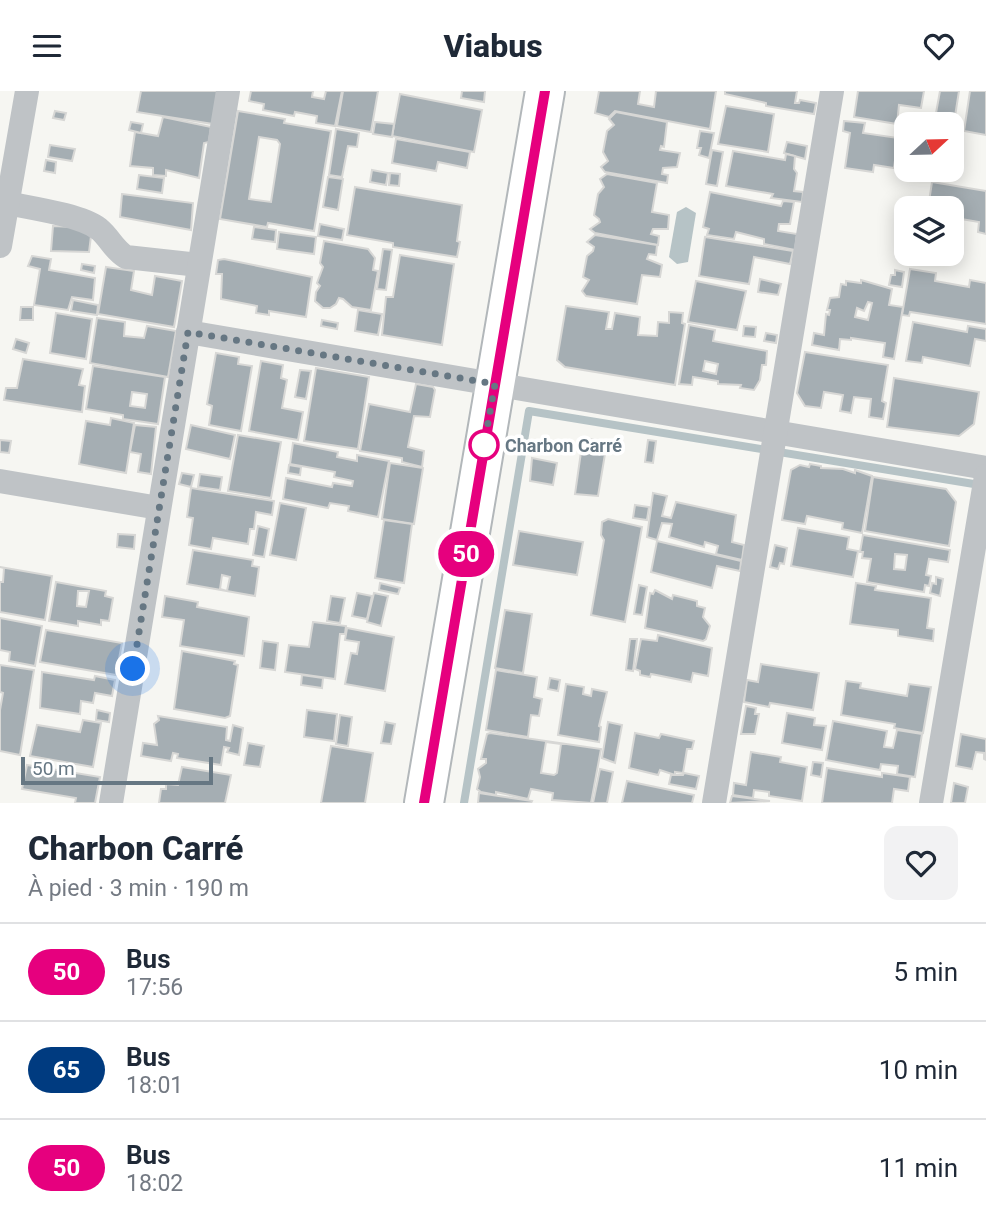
<!DOCTYPE html>
<html lang="fr">
<head>
<meta charset="utf-8">
<style>
  :root { --surface:#fff; --page:#f2f2f3; --text:#1f2937; --muted:#747a83; --line:#e0e1e3 }
  body { margin:0; font-family:Roboto,sans-serif; background:var(--page); color:var(--text); height:100vh; display:flex; flex-direction:column; font-size:26px; white-space:nowrap }
  * { box-sizing:border-box; margin:0 }
  p { font-size:23px; color:var(--muted) }
  .icon { flex:none; width:38px; height:38px; fill:none; stroke:currentColor; stroke-width:2; stroke-linecap:round; stroke-linejoin:round }
  .map { position:relative; height:712px; overflow:hidden }
  .details { display:flex; flex-direction:column; background:var(--surface); flex:1 }
  .details>* { flex:none }
  .badge { padding:0 14px; border-radius:23px; font-size:24px; line-height:46px }
  .needle { width:46px; rotate:68deg }
  .buttons { position:absolute; left:894px; top:21px; display:grid; gap:14px }
  .buttons a { display:grid; place-items:center; width:70px; height:70px; border-radius:14px; background:var(--surface); box-shadow:0 4px 18px #0003; font-size:35px }
  .scale { position:absolute; left:21px; bottom:18px; width:192px; box-sizing:border-box; padding-left:7px; border:4px solid #667783; border-top:0; font-size:19px; line-height:24px; white-space:nowrap; color:#667783; -webkit-text-stroke:5px #fff; paint-order:stroke }
  .you { position:absolute; width:35px; height:35px; margin:-18px; border:5px solid #fff; border-radius:50%; background:#1a73e8; box-shadow:0 0 0 10px #1a73e833 }
  .map>.badge { position:absolute; translate:-50% -50%; box-shadow:0 0 0 4px #fff }
  .round { display:grid; place-items:center; flex:none; width:74px; height:74px; border-radius:14px; background:var(--page) }
  .overview { display:flex; align-items:center; justify-content:space-between; height:119px; padding:0 28px }
  h1 { font-size:33px; font-weight:800; line-height:52px }
  ul { padding:0; list-style:none }
  li { display:flex; align-items:center; gap:21px; height:98px; padding:0 28px; border-top:2px solid var(--line) }
  li div { flex:1 }
  li b { display:block; font-size:26px }
  li em { font-style:normal }
  li .badge { min-width:77px; font-weight:700; text-align:center }
  header { display:flex; justify-content:space-between; align-items:center; height:91px; padding:0 28px; background:var(--surface); font-size:32px; font-weight:800 }
  .map>svg:first-child { display:block }
  .water { fill:#b6c3c6 }
  .lines { fill:none; stroke-linecap:round; stroke-linejoin:round }
  .stream { stroke:#b6c3c6; stroke-width:8 }
  .building { fill:#a5aeb3; stroke:#d7d7d5; stroke-width:2; fill-rule:evenodd }
  .primary-casing { stroke:#b2b7ba; stroke-width:42 }
  .minor { stroke:#bfc3c6; stroke-width:24 }
  .primary { stroke:#fff; stroke-width:38 }
  .line-casing { stroke:#fff; stroke-width:16 }
  .line { stroke:#e6007e; stroke-width:10 }
  .walk { stroke:#667783; stroke-width:7; stroke-dasharray:0 12.6 }
  .stop-dot { fill:#fff; stroke:#e6007e; stroke-width:3.5 }
  .labels { text-anchor:middle; dominant-baseline:central; stroke-width:7; stroke-linejoin:round; paint-order:stroke }
  .stop-label { font-size:18px; font-weight:bold; fill:#667783; stroke:#fff; text-anchor:start }
</style>
</head>
<body>
<header><svg class="icon" aria-label="menu" viewBox="0 0 24 24"><path d="M4 6h16M4 12h16M4 18h16"/></svg>Viabus<svg class="icon" aria-label="heart" viewBox="0 0 24 24"><path d="M12 20l-8-8c-3-5 5-10 8-4 3-6 11-1 8 4z"/></svg></header>
<div class="map">
<svg width="986" height="712" viewBox="0 0 986 712">
  <rect width="100%" height="100%" fill="#f6f6f2"/>
  <polygon class="water" points="686,116 696,122 688,171 677,173 669,166 677,121"/>
  <g class="lines">
    <polyline class="stream" points="464,712 529,320 980,394"/>
  </g>
  <g class="building">
    <polygon points="141,0 218,0 213,33 137,21"/>
    <polygon points="251,0 313,0 312,6 324,8 326,0 342,0 335,35 316,32 317,25 295,21 294,25 263,19 264,13 249,10"/>
    <polygon points="343,0 378,0 371,41 337,35"/>
    <polygon points="462,0 485,0 484,11 461,7"/>
    <polygon points="599,0 640,0 638,13 654,16 656,0 716,0 710,38 615,20 609,26 595,22"/>
    <polygon points="725,0 797,0 795,12 799,12 800,9 816,12 814,23 766,15 766,12 725,3"/>
    <polygon points="858,0 924,0 921,17 899,14 897,33 854,26"/>
    <polygon points="940,0 959,0 953,38 952,33 934,33"/>
    <polygon points="970,0 986,0 986,44 964,40"/>
    <polygon points="400,3 482,19 474,61 392,45"/>
    <polygon points="726,15 774,23 768,61 718,53"/>
    <polygon points="55,20 66,22 64,29 53,27"/>
    <path d="M 238,20 L 285,28 L 284,32 L 331,40 L 314,140 L 268,132 L 267,136 L 220,128 ZM 259,46 L 277,49 L 280,53 L 271,111 L 249,108 Z"/>
    <polygon points="616,21 667,31 664,56 661,55 660,59 680,62 677,76 663,77 662,83 668,84 667,92 605,81 601,76 608,70 603,61 607,40 614,34 609,28"/>
    <polygon points="163,26 211,36 209,51 204,52 199,87 166,79 166,85 153,84 153,77 130,75 135,41 158,45"/>
    <polygon points="844,30 865,32 863,42 898,47 894,77 874,74 873,81 845,77 850,42 843,40"/>
    <polygon points="131,31 143,33 141,42 129,39"/>
    <polygon points="375,31 394,33 392,46 373,43"/>
    <polygon points="336,38 359,42 357,56 348,55 342,86 329,84"/>
    <polygon points="700,40 714,42 709,67 699,64 701,57 697,57"/>
    <polygon points="396,48 470,61 467,77 438,71 436,80 392,72"/>
    <polygon points="787,51 807,55 805,68 784,62"/>
    <polygon points="50,54 75,58 72,70 48,66"/>
    <polygon points="712,59 723,61 717,95 706,93"/>
    <polygon points="733,60 785,69 786,63 795,65 794,78 797,82 794,100 803,101 802,111 771,107 773,103 726,95"/>
    <polygon points="46,69 56,71 55,82 44,80"/>
    <polygon points="372,79 388,82 386,94 370,91"/>
    <polygon points="910,79 922,79 921,87 909,85"/>
    <polygon points="925,79 940,79 937,90 923,87"/>
    <polygon points="390,82 400,83 399,95 389,94"/>
    <polygon points="607,83 657,92 652,121 669,124 668,138 653,138 651,143 659,145 658,154 595,142 590,138 600,131 599,128 594,124 598,103 604,96 600,88"/>
    <polygon points="139,84 164,87 162,102 137,98"/>
    <polygon points="328,86 343,88 338,119 323,116"/>
    <polygon points="932,91 986,100 986,143 978,141 979,131 955,127 952,137 952,117 928,117"/>
    <polygon points="355,96 462,114 457,150 460,151 457,166 393,156 393,152 347,144"/>
    <polygon points="710,101 781,115 783,110 794,111 790,133 779,133 778,140 797,143 795,159 764,153 764,148 736,141 734,148 707,144 709,138 703,136"/>
    <polygon points="122,103 193,112 191,139 120,126"/>
    <polygon points="320,133 344,138 342,149 318,145"/>
    <polygon points="53,135 92,137 89,161 51,160"/>
    <polygon points="254,136 276,139 275,151 252,148"/>
    <polygon points="279,141 316,146 314,163 277,158"/>
    <polygon points="595,144 657,154 656,164 649,163 647,168 662,174 660,186 642,184 637,213 586,205 582,200 589,189 583,186 587,165 593,160 594,156 587,151"/>
    <polygon points="705,146 793,160 790,173 754,166 749,193 699,185"/>
    <polygon points="324,150 368,158 375,167 373,179 378,180 371,219 352,216 343,208 339,207 336,213 330,217 323,217 315,210 316,201 320,195 317,192 323,176 320,172"/>
    <polygon points="383,158 392,159 386,199 377,198"/>
    <polygon points="400,164 454,173 442,254 382,244 386,206 393,206"/>
    <polygon points="32,165 51,168 49,179 95,187 93,209 72,206 68,219 34,214 40,178 28,175"/>
    <polygon points="224,168 312,186 306,226 269,220 269,224 256,222 257,215 221,208 222,183 216,183 218,169"/>
    <polygon points="82,173 95,175 94,182 81,179"/>
    <polygon points="106,176 134,180 131,199 152,204 155,185 182,190 174,236 98,223"/>
    <polygon points="910,178 936,182 935,190 969,196 970,189 986,192 986,233 910,221 909,225 902,224"/>
    <polygon points="895,179 904,181 902,196 889,194 891,184 895,184"/>
    <polygon points="760,188 781,193 778,204 758,201"/>
    <path d="M 861,189 L 892,198 L 889,214 L 903,216 L 894,268 L 883,266 L 885,252 L 851,247 L 851,249 L 840,248 L 839,259 L 812,254 L 814,242 L 824,244 L 826,223 L 829,224 L 830,219 L 827,219 L 830,207 L 839,206 L 841,193 L 846,194 L 846,190 L 861,192 ZM 868,211 L 872,212 L 868,229 L 855,226 L 857,217 L 864,220 Z"/>
    <polygon points="696,190 746,200 737,239 688,231"/>
    <polygon points="73,209 98,214 97,224 71,220"/>
    <polygon points="566,215 609,221 606,238 612,238 615,222 640,226 638,244 657,245 658,231 669,232 669,221 683,222 682,232 685,233 675,294 565,276 557,269"/>
    <polygon points="21,216 33,216 33,229 20,229"/>
    <polygon points="358,219 382,223 378,244 355,240"/>
    <polygon points="56,222 92,228 86,268 50,262"/>
    <polygon points="97,227 125,231 124,245 144,247 147,235 176,240 168,286 90,272"/>
    <polygon points="322,229 338,232 337,238 321,235"/>
    <polygon points="913,231 967,241 968,235 986,238 986,250 975,248 970,275 923,266 922,272 906,270"/>
    <path d="M 689,234 L 715,239 L 713,250 L 767,260 L 766,274 L 762,274 L 760,289 L 754,299 L 740,297 L 741,294 L 718,293 L 718,290 L 693,286 L 692,294 L 679,293 ZM 705,270 L 718,273 L 716,283 L 703,280 Z"/>
    <polygon points="744,235 756,236 755,246 743,245"/>
    <polygon points="766,242 777,244 776,252 764,250"/>
    <polygon points="16,248 29,252 26,262 13,258"/>
    <polygon points="805,261 888,274 882,310 886,312 883,328 869,326 871,308 854,306 851,322 840,320 843,304 824,301 821,317 805,315 797,302"/>
    <polygon points="216,262 239,266 238,273 252,275 241,340 209,334 212,315 207,313"/>
    <polygon points="23,268 83,278 79,294 85,295 82,321 4,309 6,297 17,297"/>
    <polygon points="261,270 283,274 281,287 287,289 282,317 303,321 298,349 249,340"/>
    <path d="M 93,275 L 165,286 L 158,333 L 123,328 L 123,324 L 86,318 ZM 132,301 L 147,303 L 145,317 L 130,315 Z"/>
    <polygon points="316,277 369,286 358,358 304,350"/>
    <polygon points="300,279 311,280 306,308 295,306"/>
    <polygon points="894,287 979,301 974,333 959,345 887,336"/>
    <polygon points="416,293 433,296 435,299 430,326 414,325 408,356 424,360 422,376 402,371 402,367 360,360 369,313 410,321"/>
    <polygon points="111,327 134,332 126,382 79,373 86,330 110,334"/>
    <polygon points="135,334 156,336 151,383 138,381 141,363 130,361"/>
    <polygon points="191,334 235,344 230,368 186,358"/>
    <polygon points="238,344 281,351 271,407 228,400"/>
    <polygon points="583,347 607,351 598,405 575,403"/>
    <polygon points="0,349 11,350 9,362 0,361"/>
    <polygon points="648,349 656,350 653,372 645,371"/>
    <polygon points="293,352 338,361 337,366 357,370 357,364 389,370 378,426 348,420 349,415 330,412 328,417 283,408 286,387 332,396 333,392 352,395 353,390 334,386 335,381 290,373"/>
    <polygon points="532,367 557,372 553,394 530,390"/>
    <polygon points="390,372 423,377 414,433 382,428"/>
    <polygon points="810,373 821,375 821,377 843,378 855,382 855,379 872,385 862,442 842,438 843,432 807,425 805,433 782,429 791,379 800,374 809,376"/>
    <polygon points="289,374 301,376 300,384 288,382"/>
    <polygon points="182,382 194,384 191,396 179,393"/>
    <polygon points="200,383 222,386 220,399 198,396"/>
    <polygon points="873,386 946,398 956,411 949,455 865,440"/>
    <polygon points="191,397 274,410 272,424 256,421 254,438 250,438 248,453 213,447 211,458 189,454 193,427 187,426"/>
    <polygon points="653,402 667,405 662,425 671,427 676,411 736,424 732,451 744,454 742,469 716,463 718,455 705,451 704,456 669,446 672,433 662,432 657,449 647,446"/>
    <polygon points="280,412 306,417 296,469 270,464"/>
    <polygon points="635,414 649,416 647,429 633,427"/>
    <polygon points="608,428 642,436 625,531 591,524 604,449 601,444 602,431"/>
    <polygon points="384,429 412,433 404,492 375,487"/>
    <polygon points="258,435 269,438 264,466 253,464"/>
    <polygon points="798,437 849,446 847,458 858,460 853,486 791,475"/>
    <polygon points="519,440 583,451 577,484 513,474"/>
    <polygon points="118,443 135,444 134,458 117,456"/>
    <path d="M 863,444 L 950,459 L 948,471 L 929,468 L 926,484 L 931,485 L 929,495 L 925,494 L 924,501 L 867,491 L 871,468 L 862,467 L 863,461 L 860,461 ZM 895,463 L 907,464 L 905,479 L 894,478 Z"/>
    <polygon points="657,450 741,470 740,480 717,475 712,497 651,481"/>
    <polygon points="775,454 787,457 784,473 780,472 778,478 770,476"/>
    <path d="M 193,459 L 253,469 L 252,475 L 259,476 L 255,505 L 187,493 ZM 222,484 L 230,486 L 227,500 L 220,498 Z"/>
    <polygon points="0,476 52,485 45,529 0,521 0,491 3,491 4,477"/>
    <polygon points="936,486 943,488 940,505 930,502 932,492 936,493"/>
    <path d="M 56,491 L 106,500 L 105,505 L 113,507 L 109,530 L 101,529 L 101,534 L 78,530 L 78,535 L 49,530 ZM 78,500 L 89,500 L 86,516 L 77,515 Z"/>
    <polygon points="380,492 400,497 398,503 379,499"/>
    <polygon points="856,492 876,495 875,499 931,507 927,537 934,538 933,550 898,545 898,539 850,533"/>
    <polygon points="639,494 647,496 642,524 634,523"/>
    <polygon points="655,499 672,508 673,504 697,510 697,515 705,517 703,526 710,535 706,548 703,550 645,537 650,502 653,503"/>
    <polygon points="357,502 372,505 367,528 352,525"/>
    <polygon points="374,502 388,505 381,535 367,531"/>
    <polygon points="165,505 198,511 197,516 249,526 244,565 180,555 184,529 162,526"/>
    <polygon points="331,505 345,507 340,532 327,530"/>
    <polygon points="505,519 532,523 523,582 495,577"/>
    <polygon points="0,527 42,535 35,575 9,570 10,561 0,559"/>
    <polygon points="313,531 346,535 345,543 340,543 335,588 285,581 289,554 309,556"/>
    <polygon points="347,537 394,546 385,600 345,593 351,562 357,563 359,551 345,549"/>
    <polygon points="46,539 122,552 116,584 40,571"/>
    <polygon points="658,544 712,557 708,585 693,582 691,591 651,583 650,586 640,584 640,580 635,578 641,548 657,550"/>
    <polygon points="630,548 637,548 633,580 626,579"/>
    <polygon points="263,550 278,552 275,579 260,577"/>
    <polygon points="182,560 235,570 234,573 238,574 230,625 225,627 174,618"/>
    <polygon points="761,573 819,582 813,619 770,612 769,616 744,611 747,589 758,591"/>
    <polygon points="0,574 34,579 20,664 0,660 0,619 3,602 0,601"/>
    <polygon points="496,579 537,586 534,606 542,608 539,625 531,624 528,646 486,639"/>
    <polygon points="42,581 94,589 95,585 115,589 112,605 95,602 93,612 81,610 80,623 40,617"/>
    <polygon points="302,584 323,587 322,597 301,594"/>
    <polygon points="550,587 560,589 558,600 548,598"/>
    <polygon points="846,590 861,592 860,597 907,605 909,593 931,596 923,642 894,637 895,633 841,624"/>
    <polygon points="566,593 584,596 583,603 591,605 592,598 607,601 599,635 601,636 599,651 558,644"/>
    <polygon points="746,615 756,617 755,623 759,623 755,643 741,643"/>
    <polygon points="97,619 110,622 109,631 96,629"/>
    <polygon points="307,619 337,623 334,650 304,646"/>
    <polygon points="787,622 815,627 814,634 826,635 822,659 782,652"/>
    <polygon points="340,624 352,626 348,655 336,653"/>
    <polygon points="158,625 227,636 226,649 230,650 233,634 243,637 239,664 227,661 229,657 224,656 221,674 177,667 178,663 173,662 171,670 141,665 143,652 157,654 154,633 159,629"/>
    <polygon points="83,629 101,632 93,676 30,665 37,634 80,641"/>
    <polygon points="833,630 887,640 884,656 893,657 897,639 922,643 915,686 897,683 898,675 881,673 880,679 826,669"/>
    <polygon points="385,631 395,633 391,653 381,652"/>
    <polygon points="608,631 622,634 615,672 602,667"/>
    <path d="M 490,642 L 601,658 L 591,712 L 552,709 L 553,702 L 531,698 L 528,708 L 496,701 L 496,704 L 481,701 L 477,698 L 480,686 L 478,678 L 486,672 L 486,668 L 481,668 L 487,643 ZM 546,651 L 561,653 L 557,682 L 554,684 L 541,682 Z"/>
    <polygon points="635,642 659,647 661,643 694,650 692,658 687,658 683,682 675,681 675,684 660,679 658,684 629,677"/>
    <polygon points="961,643 986,648 986,669 984,668 984,662 976,661 972,678 956,675"/>
    <polygon points="248,652 264,655 260,676 244,674"/>
    <polygon points="331,655 373,662 365,712 321,712"/>
    <polygon points="751,661 781,666 780,671 807,676 802,710 769,705 769,701 754,699 753,707 733,704 734,692 746,694"/>
    <polygon points="813,671 823,672 821,686 811,684"/>
    <polygon points="27,674 100,686 95,712 75,712 76,707 22,698"/>
    <polygon points="182,676 231,684 225,712 159,712 161,698 166,698 166,693 178,694"/>
    <polygon points="827,677 882,686 882,682 910,686 908,700 894,698 892,712 822,712"/>
    <polygon points="600,678 613,681 607,712 593,712"/>
    <polygon points="684,682 699,685 696,698 669,693 671,684 683,684"/>
    <polygon points="627,690 694,704 692,712 622,712"/>
    <polygon points="954,692 968,696 965,712 951,712"/>
    <polygon points="479,702 532,710 531,712 478,712"/>
    <polygon points="732,705 770,710 730,712"/>
  </g>
  <g class="lines">
    <g class="primary-casing">
      <polyline id="primary" points="424,712 545,0"/>
    </g>
    <g class="minor">
      <path d="M 7,112 C 31,117 81,124 99,138 C 110,147 113,158 126,166 L 199,174"/>
      <polyline points="0,155 27,0"/>
      <polyline points="188,241 986,377"/>
      <polyline points="0,390 159,417"/>
      <polyline points="111,712 228,0"/>
      <polyline points="714,712 832,0"/>
      <polyline points="931,712 986,385"/>
    </g>
    <use href="#primary" class="primary"/>
  </g>
  <g class="lines">
    <g class="line-casing">
      <polyline id="line" points="424,712 545,0"/>
    </g>
    <use href="#line" class="line"/>
    <polyline class="walk" points="133,578 188,241 495,293 484,354"/>
  </g>
  <circle class="stop-dot" cx="484" cy="354" r="14"/>
  <g class="labels">
    <g class="stop-label">
      <text x="505" y="354">Charbon Carré</text>
    </g>
  </g>
</svg>
<div class="buttons">
<a><svg class="needle" viewBox="-14 -14 28 28"><path d="M0-13l5 13h-10z" fill="#e53935"/><path d="M0 13l5-13h-10z" fill="#747a83"/></svg></a>
<a><svg class="icon" aria-label="layers" viewBox="0 0 24 24"><path d="M12 4l9 5-9 5-9-5zM3 14l9 5 9-5"/></svg></a>
</div>
<div class="scale">50 m</div>
<div class="you" style="left:133px;top:578px"></div>
<b class="badge" style="left:466px;top:463px;background:#e6007e;color:#fff">50</b>
</div>
<section class="details">
<div class="overview"><div><h1>Charbon Carré</h1><p>À pied · 3 min · 190 m</p></div><a class="round"><svg class="icon" aria-label="heart" viewBox="0 0 24 24"><path d="M12 20l-8-8c-3-5 5-10 8-4 3-6 11-1 8 4z"/></svg></a></div>
<ul>
<li><span class="badge" style="background:#e6007e;color:#fff">50</span><div><b>Bus</b><p>17:56</p></div><em>5 min</em></li>
<li><span class="badge" style="background:#003b80;color:#fff">65</span><div><b>Bus</b><p>18:01</p></div><em>10 min</em></li>
<li><span class="badge" style="background:#e6007e;color:#fff">50</span><div><b>Bus</b><p>18:02</p></div><em>11 min</em></li>
</ul>
</section>
</body>
</html>
